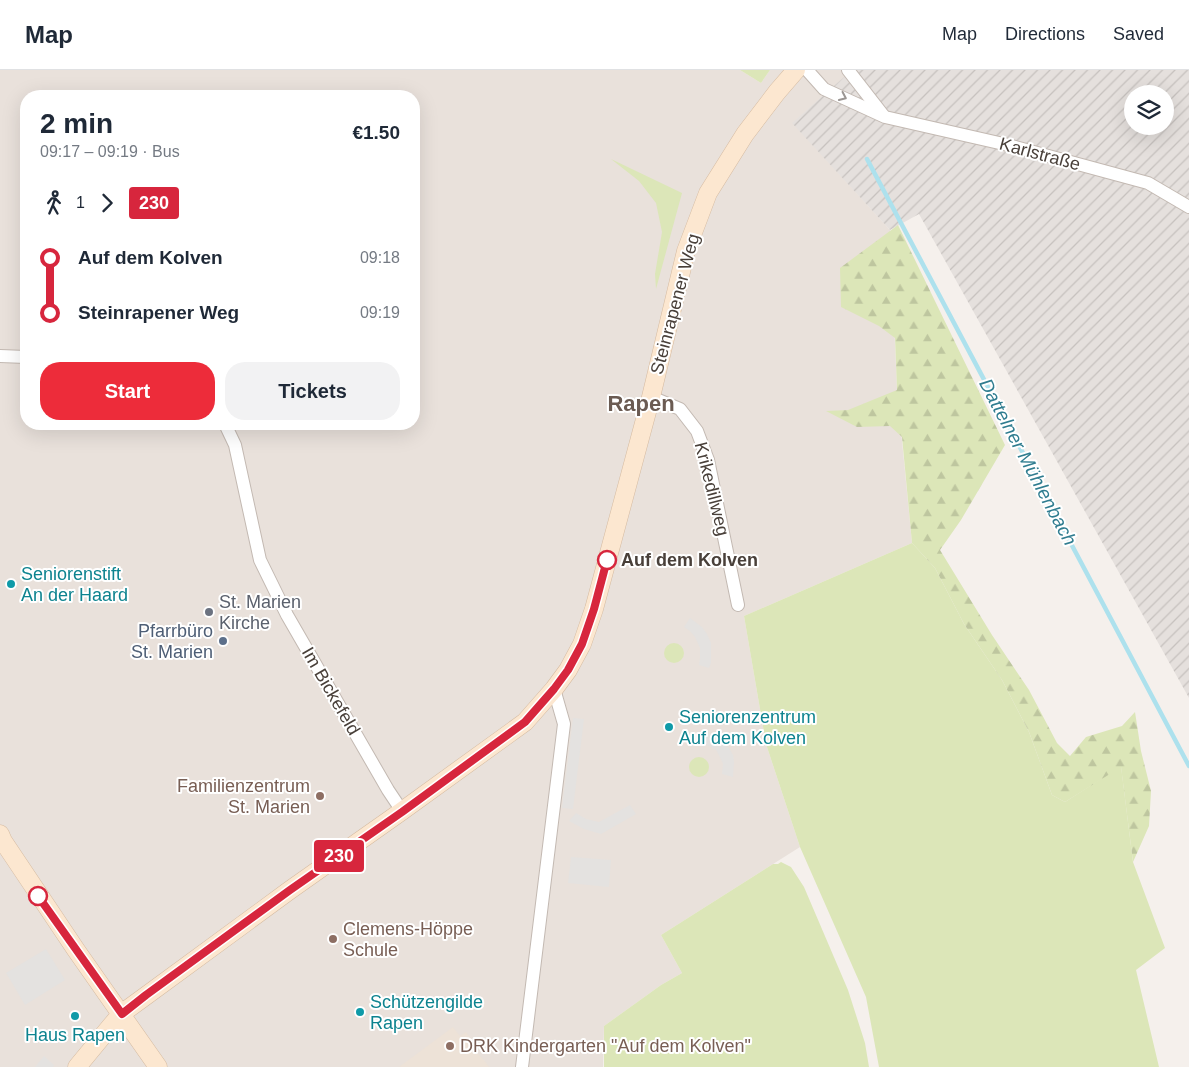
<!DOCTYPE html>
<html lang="en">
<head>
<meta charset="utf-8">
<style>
  :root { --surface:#fff; --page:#f2f2f3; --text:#1f2937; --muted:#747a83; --line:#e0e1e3; --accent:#ed2c3a }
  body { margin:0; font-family:Arial,sans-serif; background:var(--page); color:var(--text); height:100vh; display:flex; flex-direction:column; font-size:19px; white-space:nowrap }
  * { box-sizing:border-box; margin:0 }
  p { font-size:16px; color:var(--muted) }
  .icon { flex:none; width:28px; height:28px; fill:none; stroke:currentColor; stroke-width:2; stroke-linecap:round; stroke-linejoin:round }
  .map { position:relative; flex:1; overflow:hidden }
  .panel { position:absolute; left:20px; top:20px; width:400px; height:340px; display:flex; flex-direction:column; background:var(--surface); border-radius:20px; box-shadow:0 5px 20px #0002 }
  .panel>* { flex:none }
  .badge { padding:0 10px; border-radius:4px; font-size:18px; line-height:32px }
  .controls { position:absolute; left:1124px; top:15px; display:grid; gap:10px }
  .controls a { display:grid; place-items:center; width:50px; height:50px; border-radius:50%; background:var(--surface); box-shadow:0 5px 20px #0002; font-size:25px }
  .map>.badge { position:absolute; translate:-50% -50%; box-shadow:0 0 0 2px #fff }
  .legs { display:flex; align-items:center; gap:8px; height:55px; padding:0 20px; font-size:16px }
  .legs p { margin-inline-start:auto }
  .headline { display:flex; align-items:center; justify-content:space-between; height:85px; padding:0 20px }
  h1 { font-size:28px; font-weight:600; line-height:38px }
  .action { display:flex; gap:10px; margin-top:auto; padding:10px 20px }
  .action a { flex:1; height:58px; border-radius:20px; background:var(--accent); color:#fff; font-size:20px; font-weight:600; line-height:58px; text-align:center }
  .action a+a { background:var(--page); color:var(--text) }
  ul { padding:0 20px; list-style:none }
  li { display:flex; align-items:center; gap:18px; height:55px; font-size:19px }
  li i { display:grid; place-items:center; width:8px; height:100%; margin:0 6px; background:currentColor }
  li i::after { content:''; width:12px; height:12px; margin:-6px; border:4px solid; border-radius:50%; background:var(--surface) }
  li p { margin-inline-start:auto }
  li:first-child i { background:linear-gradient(#0000 50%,currentColor 0) }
  li:last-child i { background:linear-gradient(currentColor 50%,#0000 0) }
  header { display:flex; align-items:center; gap:30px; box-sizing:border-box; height:70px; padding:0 25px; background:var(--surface); border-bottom:1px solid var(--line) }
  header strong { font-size:24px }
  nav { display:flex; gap:28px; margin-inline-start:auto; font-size:18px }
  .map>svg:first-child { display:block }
  .residential { fill:#e9e1db; fill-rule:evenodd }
  .industrial { fill:url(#industrial-furrows); fill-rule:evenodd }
  .education { fill:#ede2d7 }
  .green { fill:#dce6b8 }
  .forest { fill:url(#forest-firs) }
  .parking { fill:#e4e2e0 }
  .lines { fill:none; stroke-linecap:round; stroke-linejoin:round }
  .stream { stroke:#ade1ed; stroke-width:4.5 }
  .street-casing { stroke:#c3b9b2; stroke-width:14 }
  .secondary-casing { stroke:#d5bba1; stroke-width:19 }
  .street { stroke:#fff; stroke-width:12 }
  .secondary { stroke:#fce7d0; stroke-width:18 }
  .oneway { stroke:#9b9693 }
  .line-1-casing { stroke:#fff; stroke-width:11 }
  .line-1 { stroke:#d7263d; stroke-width:8 }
  .stop-1-dot { fill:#fff; stroke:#d7263d; stroke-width:2.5 }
  .culture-dot { fill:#0f9aa8; stroke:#fff; stroke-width:2 }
  .worship-dot { fill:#6b7280; stroke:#fff; stroke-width:2 }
  .service-dot { fill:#5c6f8a; stroke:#fff; stroke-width:2 }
  .education-dot { fill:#8d6e63; stroke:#fff; stroke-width:2 }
  .labels { text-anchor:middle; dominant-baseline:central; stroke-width:4; stroke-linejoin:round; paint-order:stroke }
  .street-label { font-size:18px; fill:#49403a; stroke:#fff }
  .stop-label { font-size:18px; font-weight:bold; fill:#49403a; stroke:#fff; text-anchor:start }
  .culture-label { font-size:18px; fill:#0d838f; stroke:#fff; text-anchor:start }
  .worship-label { font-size:18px; fill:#5b616d; stroke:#fff; text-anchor:start }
  .service-label { font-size:18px; fill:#4e5e75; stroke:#fff; text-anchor:end }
  .education-label { font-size:18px; fill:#785e54; stroke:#fff; text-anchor:start }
  .water-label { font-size:19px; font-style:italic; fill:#307d90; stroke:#fff }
  .district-label { font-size:22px; font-weight:bold; fill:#6b5b52; stroke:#fff }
</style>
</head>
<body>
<header>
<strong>Map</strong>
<nav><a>Map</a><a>Directions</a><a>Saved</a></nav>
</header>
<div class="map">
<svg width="1189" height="997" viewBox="0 0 1189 997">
  <defs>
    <pattern id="industrial-furrows" width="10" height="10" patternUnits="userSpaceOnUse" patternTransform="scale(1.25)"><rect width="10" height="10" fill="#e5e0dd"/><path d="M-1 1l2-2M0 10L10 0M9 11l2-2" fill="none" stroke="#c6c1be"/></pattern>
    <pattern id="forest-firs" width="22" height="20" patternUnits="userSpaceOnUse" patternTransform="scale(1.25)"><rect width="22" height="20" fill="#dce6b8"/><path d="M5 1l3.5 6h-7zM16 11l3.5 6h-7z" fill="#bec69f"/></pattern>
  </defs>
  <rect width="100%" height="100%" fill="#f5f0ec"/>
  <path class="residential" d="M 0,0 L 740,0 L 761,13 L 770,0 L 852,0 L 793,53 L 890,160 L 897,320 L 912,473 L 744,546 L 766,674 L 800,777 L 661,865 L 682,903 L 661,915 L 604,956 L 603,997 L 0,997 ZM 26,26 L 414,26 L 414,354 L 26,354 Z"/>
  <path class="industrial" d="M 852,0 L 1189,0 L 1189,628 L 919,144 L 890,160 L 792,53 ZM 1132,24 L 1165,24 L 1165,56 L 1132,56 Z"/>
  <polygon class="education" points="453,957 460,966 466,962 474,973 469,978 473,983 478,984 484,990 489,997 399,997"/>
  <g class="green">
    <polygon points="740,0 770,0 761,13"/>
    <polygon points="611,89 682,123 656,219 655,204 662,162 656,133 639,111"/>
    <polygon points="912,473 935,498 964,554 1002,610 1029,662 1052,725 1065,732 1121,696 1133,792 1165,878 1136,900 1159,997 879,997 866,927 800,777 766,674 744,546"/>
    <circle cx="674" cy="583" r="10"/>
    <circle cx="699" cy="697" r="10"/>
    <polygon points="781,792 791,797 804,817 848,920 865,973 869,997 604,997 604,956 661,915 682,903 661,865 773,794 778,794"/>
  </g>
  <polygon class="forest" points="898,155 1005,375 961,450 940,480 992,565 1029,620 1057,673 1070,686 1086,667 1122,656 1135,642 1141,681 1151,721 1149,756 1133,792 1121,697 1065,732 1052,725 1029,662 1002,610 964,554 935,498 912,473 902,367 890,356 857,357 826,341 848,340 897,320 895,268 879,256 841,237 840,198"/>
  <g class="parking">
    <polygon points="690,548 702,557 707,564 711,573 711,593 709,598 699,595 700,588 700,578 695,567 690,561 684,557"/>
    <polygon points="573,648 584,649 573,739 562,738"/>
    <polygon points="702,662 710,664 717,667 729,678 733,685 734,692 733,707 722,704 723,694 719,685 716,680 707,675 701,673"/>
    <polygon points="630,735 636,744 601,764 584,759 569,751 576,743 586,749 599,752"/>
    <polygon points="571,787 611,790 609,817 568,813"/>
    <polygon points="46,879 65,910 25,935 6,903"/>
    <polygon points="44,986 54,995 53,997 35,997"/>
  </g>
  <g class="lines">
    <polyline class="stream" points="867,89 1189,696"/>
    <g class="street-casing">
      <g id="street">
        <polyline points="807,0 824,19 885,47 1008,75 1148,113 1189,137"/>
        <polyline points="848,0 883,45"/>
        <polyline points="0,286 26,287"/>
        <polyline points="651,327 680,339 697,361 708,390 738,535"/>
        <polyline points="225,354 235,375 260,490 287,545 388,720 402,741"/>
        <polyline points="522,997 564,654 554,619"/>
      </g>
    </g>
    <g class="secondary-casing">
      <g id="secondary">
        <polyline points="0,764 3,771 76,880 158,997"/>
        <polyline points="77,997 110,957 121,944 147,925 290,820 402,741 525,652 554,619 568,600 582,574 594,539 651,327 686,181 708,123 745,64 777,22 796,0"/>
      </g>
    </g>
    <use href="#street" class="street"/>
    <use href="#secondary" class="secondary"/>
  </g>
  <defs><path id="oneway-chevron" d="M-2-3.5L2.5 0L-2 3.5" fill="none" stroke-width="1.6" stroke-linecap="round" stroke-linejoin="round" transform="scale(1.25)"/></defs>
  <use class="oneway" href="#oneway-chevron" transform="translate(843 27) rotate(25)"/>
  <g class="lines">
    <g class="line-1-casing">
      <polyline id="line-1" points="38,826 122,944 146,925 290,820 402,742 525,652 554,619 568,600 582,574 594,539 607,490"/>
    </g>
    <use href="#line-1" class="line-1"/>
  </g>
  <g class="stop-1-dot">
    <circle cx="607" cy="490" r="9"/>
    <circle cx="38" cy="826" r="9"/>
  </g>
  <g class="culture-dot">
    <circle cx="11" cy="514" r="5"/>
    <circle cx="669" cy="657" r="5"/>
    <circle cx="360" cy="942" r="5"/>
    <circle cx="75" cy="946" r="5"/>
  </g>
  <circle class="worship-dot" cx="209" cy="542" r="5"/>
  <circle class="service-dot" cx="223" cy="571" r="5"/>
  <g class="education-dot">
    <circle cx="320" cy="726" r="5"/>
    <circle cx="333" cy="869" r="5"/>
    <circle cx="450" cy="976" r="5"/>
  </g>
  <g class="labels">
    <g class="street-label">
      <text transform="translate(1040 84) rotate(15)">Karlstraße</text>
      <text transform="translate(675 234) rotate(-75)">Steinrapener Weg</text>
      <text transform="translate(712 419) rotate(76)">Krikedillweg</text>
      <text transform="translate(331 621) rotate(60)">Im Bickefeld</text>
    </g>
    <g class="stop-label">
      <text x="621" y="490">Auf dem Kolven</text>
    </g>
    <g class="culture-label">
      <text x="21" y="504">Seniorenstift<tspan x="21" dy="21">An der Haard</tspan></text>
      <text x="679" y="647">Seniorenzentrum<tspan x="679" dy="21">Auf dem Kolven</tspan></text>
      <text x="370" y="932">Schützengilde<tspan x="370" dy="21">Rapen</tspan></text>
      <text x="75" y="965" text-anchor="middle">Haus Rapen</text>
    </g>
    <g class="worship-label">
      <text x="219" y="532">St. Marien<tspan x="219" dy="21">Kirche</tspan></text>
    </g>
    <g class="service-label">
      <text x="213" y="561">Pfarrbüro<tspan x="213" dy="21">St. Marien</tspan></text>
    </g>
    <g class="education-label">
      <text x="310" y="716" text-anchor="end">Familienzentrum<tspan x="310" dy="21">St. Marien</tspan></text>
      <text x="343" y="859">Clemens-Höppe<tspan x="343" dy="21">Schule</tspan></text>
      <text x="460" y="976">DRK Kindergarten "Auf dem Kolven"</text>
    </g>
    <g class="water-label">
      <text transform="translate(1028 392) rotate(62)">Dattelner Mühlenbach</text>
    </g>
    <g class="district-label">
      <text x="641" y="333">Rapen</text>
    </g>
  </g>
</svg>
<div class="controls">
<a><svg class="icon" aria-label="layers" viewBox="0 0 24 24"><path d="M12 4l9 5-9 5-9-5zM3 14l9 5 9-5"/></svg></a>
</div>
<b class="badge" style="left:339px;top:786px;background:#d7263d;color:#fff">230</b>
<section class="panel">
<div class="headline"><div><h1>2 min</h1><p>09:17 – 09:19 · Bus</p></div><b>€1.50</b></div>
<div class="legs"><svg class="icon" aria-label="walk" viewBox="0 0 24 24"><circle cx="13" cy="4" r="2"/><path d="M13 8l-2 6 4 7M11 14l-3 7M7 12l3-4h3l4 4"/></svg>1<svg class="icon" aria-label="forward" viewBox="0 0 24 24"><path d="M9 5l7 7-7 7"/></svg><b class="badge" style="background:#d7263d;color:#fff">230</b></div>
<ul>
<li><i style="color:#d7263d"></i><b>Auf dem Kolven</b><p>09:18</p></li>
<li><i style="color:#d7263d"></i><b>Steinrapener Weg</b><p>09:19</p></li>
</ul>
<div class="action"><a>Start</a><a>Tickets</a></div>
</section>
</div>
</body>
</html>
